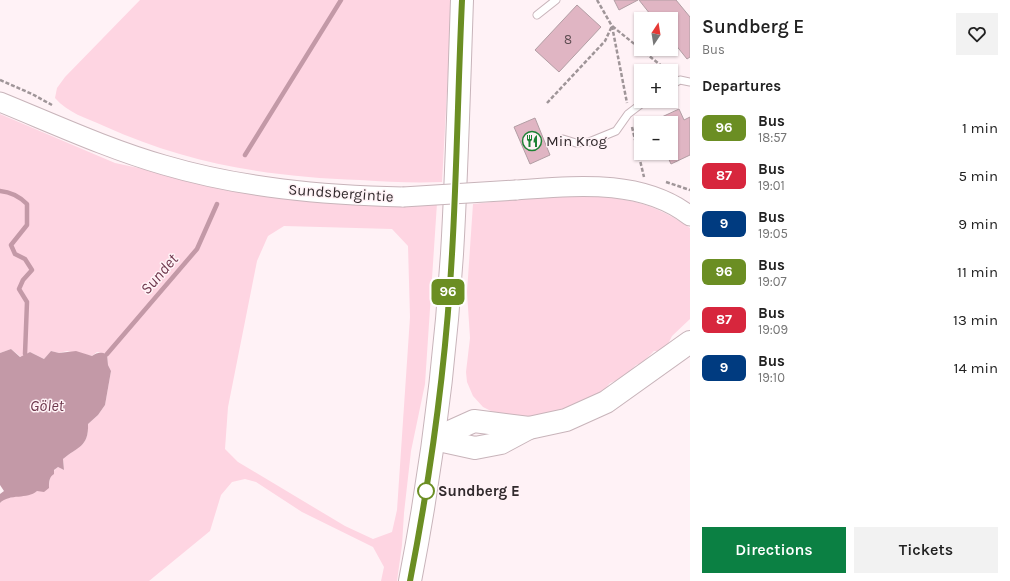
<!DOCTYPE html>
<html lang="en">
<head>
<meta charset="utf-8">
<style>
  :root { --surface:#fff; --page:#f2f2f2; --text:#222; --muted:#767676; --accent:#0b8043 }
  body { margin:0; font-family:Karla,sans-serif; background:var(--page); color:var(--text); height:100vh; display:flex; flex-direction:column; font-size:15px; white-space:nowrap }
  * { box-sizing:border-box; margin:0 }
  p { font-size:13px; color:var(--muted) }
  .icon { flex:none; width:22px; height:22px; fill:none; stroke:currentColor; stroke-width:2; stroke-linecap:round; stroke-linejoin:round }
  .map { position:relative; flex:1; overflow:hidden }
  .side { display:flex; flex-direction:column; background:var(--surface); width:320px }
  .side>* { flex:none }
  .badge { padding:0 8px; border-radius:6px; font-size:14px; line-height:26px }
  .needle { width:26px; rotate:12deg }
  .controls { position:absolute; left:634px; top:12px; display:grid; gap:8px }
  .controls a { display:grid; place-items:center; width:44px; height:44px; border-radius:0px; background:var(--surface); box-shadow:0 1px 3px #0004; font-size:20px }
  .map>.badge { position:absolute; translate:-50% -50%; box-shadow:0 0 0 2px #fff }
  h2 { padding:0 12px; font-size:15px; line-height:36px }
  .round { display:grid; place-items:center; flex:none; width:42px; height:42px; border-radius:0px; background:var(--page) }
  .headline { display:flex; align-items:center; justify-content:space-between; height:68px; padding:0 12px }
  h1 { font-size:19px; font-weight:600; line-height:30px }
  .button { display:flex; gap:8px; margin-top:auto; padding:8px 12px }
  .button a { flex:1; height:46px; border-radius:0px; background:var(--accent); color:#fff; font-size:16px; font-weight:600; line-height:46px; text-align:center }
  .button a+a { background:var(--page); color:var(--text) }
  ul { padding:0; list-style:none }
  li { display:flex; align-items:center; gap:12px; height:48px; padding:0 12px }
  li div { flex:1 }
  li b { display:block; font-size:15px }
  li em { font-style:normal }
  li .badge { min-width:44px; font-weight:700; text-align:center }
  main { display:flex; flex:1; min-height:0 }
  .map>svg:first-child { display:block }
  .green { fill:#fed5e2; fill-rule:evenodd }
  .water { fill:#c399a7 }
  .lines { fill:none; stroke-linecap:round; stroke-linejoin:round }
  .stream { stroke:#c399a7; stroke-width:4.5 }
  .building { fill:#e0b5c3; stroke:#b29ea4 }
  .service-casing { stroke:#c8b4ba; stroke-width:9 }
  .secondary-casing { stroke:#c8b4ba; stroke-width:21 }
  .trunk-casing { stroke:#c8b4ba; stroke-width:24 }
  .path { stroke:#9f9598; stroke-width:2.5; stroke-dasharray:4 2; stroke-linecap:butt }
  .service { stroke:#fff; stroke-width:7 }
  .secondary { stroke:#fff; stroke-width:19 }
  .trunk { stroke:#fff; stroke-width:22 }
  .secondary-bridge-casing { stroke:#c8b4ba; stroke-width:21; stroke-linecap:butt }
  .secondary-bridge { stroke:#fff; stroke-width:19 }
  .line-casing { stroke:#fff; stroke-width:9 }
  .line { stroke:#6b8e23; stroke-width:6 }
  .stop-dot { fill:#fff; stroke:#6b8e23; stroke-width:2 }
  .labels { text-anchor:middle; dominant-baseline:central; stroke-width:3; stroke-linejoin:round; paint-order:stroke }
  .number-label { font-size:13px; fill:#5e4d52 }
  .poi-label { font-size:15px; fill:#322a2d; stroke:#fff2f6; text-anchor:start }
  .street-label { font-size:15px; fill:#322a2d; stroke:#fff2f6 }
  .stop-label { font-size:15px; font-weight:bold; fill:#322a2d; stroke:#fff2f6; text-anchor:start }
  .water-label { font-size:16px; font-style:italic; fill:#6e374c; stroke:#fff2f6 }
</style>
</head>
<body>
<main>
<div class="map">
<svg width="690" height="581" viewBox="0 0 690 581">
  <rect width="100%" height="100%" fill="#fff2f6"/>
  <g class="green">
    <path d="M 140,0 L 452,0 L 442,182 C 415,183 388,182 360,180 C 269,177 188,164 104,126 C 86,118 68,113 55,98 L 57,88 L 65,77 Z"/>
    <path d="M 0,114 L 115,163 L 281,198 L 437,203 L 425,384 L 411,451 L 404,513 L 402,545 L 397,581 L 381,581 L 384,567 L 373,547 L 302,512 L 256,482 L 245,479 L 232,482 L 221,495 L 210,531 L 149,581 L 0,581 L 0,503 L 4,499 L 49,488 C 49,479 51,472 58,467 L 64,470 L 63,459 C 77,447 89,447 88,424 L 98,415 L 105,405 L 111,371 L 108,365 L 107,354 L 97,352 L 92,356 L 67,351 L 59,353 L 51,351 L 44,359 L 30,352 L 21,357 L 11,349 L 0,353 ZM 284,226 L 392,229 L 408,246 L 410,317 L 397,510 L 392,532 L 373,539 L 345,526 L 238,462 L 225,449 L 228,407 L 257,261 L 268,236 Z"/>
    <path d="M 555,195 C 608,196 645,196 690,228 L 690,319 L 672,336 L 668,344 L 661,351 L 654,351 L 642,363 L 636,365 L 625,377 L 610,383 L 602,392 L 549,415 L 522,418 L 501,416 L 483,407 L 473,396 L 467,382 L 466,372 L 470,338 L 467,292 L 473,204 Z"/>
  </g>
  <path class="water" d="M 11,349 L 20,357 L 30,352 L 44,359 L 51,351 L 59,353 L 76,351 L 92,356 C 98,352 100,352 107,354 L 108,365 L 111,371 L 105,405 L 98,415 L 88,424 C 89,447 77,447 63,459 L 64,470 L 58,467 L 54,470 L 54,474 C 49,477 49,482 49,488 L 44,492 L 37,491 C 27,500 10,493 0,503 L 0,494 L 4,491 L 0,485 L 0,353 Z"/>
  <g class="lines">
    <g class="stream">
      <polyline points="245,155 341,0"/>
      <path d="M 0,191 C 11,192 19,196 27,204 L 27,225 L 11,245 L 15,254 L 25,259 L 32,270 L 23,280 L 19,289 L 27,302 L 25,354"/>
      <polyline points="107,354 197,249 217,204"/>
    </g>
  </g>
  <g class="building">
    <polygon points="614,0 638,0 619,10"/>
    <polygon points="639,0 676,0 690,17 690,57 687,59 671,39 671,19 654,19"/>
    <polygon points="577,5 601,27 559,72 535,50"/>
    <polygon points="679,109 684,120 690,117 690,155 671,164 666,153 671,153 671,123 651,122"/>
    <polygon points="535,118 550,155 530,164 514,127"/>
  </g>
  <g class="lines">
    <g class="service-casing">
      <g id="service">
        <polyline points="537,15 556,0"/>
        <polyline points="671,85 680,80 690,82"/>
        <polyline points="563,139 576,143 589,142 616,131 628,114 645,101"/>
      </g>
    </g>
    <g class="secondary-casing">
      <g id="secondary">
        <path d="M 0,102 C 54,124 108,149 164,165 C 242,188 322,195 403,197"/>
        <path d="M 516,190 C 574,186 641,178 690,216"/>
      </g>
    </g>
    <g class="trunk-casing">
      <g id="trunk">
        <polyline points="434,439 475,448 501,443 529,428 566,420 606,402 690,342"/>
        <polyline points="434,439 474,421 529,428"/>
        <path d="M 410,581 C 431,473 445,364 452,254 C 457,169 459,85 462,0"/>
      </g>
    </g>
    <g class="path">
      <polyline points="597,0 612,26 627,103"/>
      <polyline points="0,80 32,94 52,105"/>
      <polyline points="547,103 605,41 612,26 668,71"/>
      <polyline points="632,127 644,177"/>
      <polyline points="666,182 690,190"/>
    </g>
    <use href="#service" class="service"/>
    <use href="#secondary" class="secondary"/>
    <use href="#trunk" class="trunk"/>
    <g class="secondary-bridge-casing">
      <polyline id="secondary-bridge" points="403,197 516,190"/>
    </g>
    <use href="#secondary-bridge" class="secondary-bridge"/>
  </g>
  <g class="lines">
    <g class="line-casing">
      <path id="line" d="M 410,581 C 431,473 446,364 452,254 C 457,169 458,85 462,0"/>
    </g>
    <use href="#line" class="line"/>
  </g>
  <defs>
    <g id="restaurant-ring" transform="scale(1)"><circle r="9.5" fill="#fff2f6" stroke="#1e8235" stroke-width="1.5"/><path d="M-5-6h1v4h1v-4h1v4h1v-4h1v5L-1.5 .5V6h-2V.5L-5-1ZM5-6V6H3V1.5H1.5Q1.5-4 5-6Z" fill="#1e8235"/></g>
  </defs>
  <g fill-rule="evenodd">
    <use href="#restaurant-ring" x="532" y="141"/>
  </g>
  <circle class="stop-dot" cx="426" cy="491" r="8"/>
  <g class="labels">
    <g class="number-label">
      <text x="568" y="39">8</text>
    </g>
    <g class="poi-label">
      <text x="546" y="141">Min Krog</text>
    </g>
    <g class="street-label">
      <text transform="translate(341 193) rotate(4)">Sundsbergintie</text>
    </g>
    <g class="stop-label">
      <text x="438" y="491">Sundberg E</text>
    </g>
    <g class="water-label">
      <text transform="translate(159 274) rotate(-49)">Sundet</text>
      <text x="47" y="405">Gölet</text>
    </g>
  </g>
</svg>
<div class="controls">
<a><svg class="needle" viewBox="-14 -14 28 28"><path d="M0-13l5 13h-10z" fill="#e53935"/><path d="M0 13l5-13h-10z" fill="#767676"/></svg></a>
<a>+</a>
<a>−</a>
</div>
<b class="badge" style="left:448px;top:292px;background:#6b8e23;color:#fff">96</b>
</div>
<section class="side">
<div class="headline"><div><h1>Sundberg E</h1><p>Bus</p></div><a class="round"><svg class="icon" aria-label="heart" viewBox="0 0 24 24"><path d="M12 20l-8-8c-3-5 5-10 8-4 3-6 11-1 8 4z"/></svg></a></div>
<h2>Departures</h2>
<ul>
<li><span class="badge" style="background:#6b8e23;color:#fff">96</span><div><b>Bus</b><p>18:57</p></div><em>1 min</em></li>
<li><span class="badge" style="background:#d7263d;color:#fff">87</span><div><b>Bus</b><p>19:01</p></div><em>5 min</em></li>
<li><span class="badge" style="background:#003b80;color:#fff">9</span><div><b>Bus</b><p>19:05</p></div><em>9 min</em></li>
<li><span class="badge" style="background:#6b8e23;color:#fff">96</span><div><b>Bus</b><p>19:07</p></div><em>11 min</em></li>
<li><span class="badge" style="background:#d7263d;color:#fff">87</span><div><b>Bus</b><p>19:09</p></div><em>13 min</em></li>
<li><span class="badge" style="background:#003b80;color:#fff">9</span><div><b>Bus</b><p>19:10</p></div><em>14 min</em></li>
</ul>
<div class="button"><a>Directions</a><a>Tickets</a></div>
</section>
</main>
</body>
</html>
